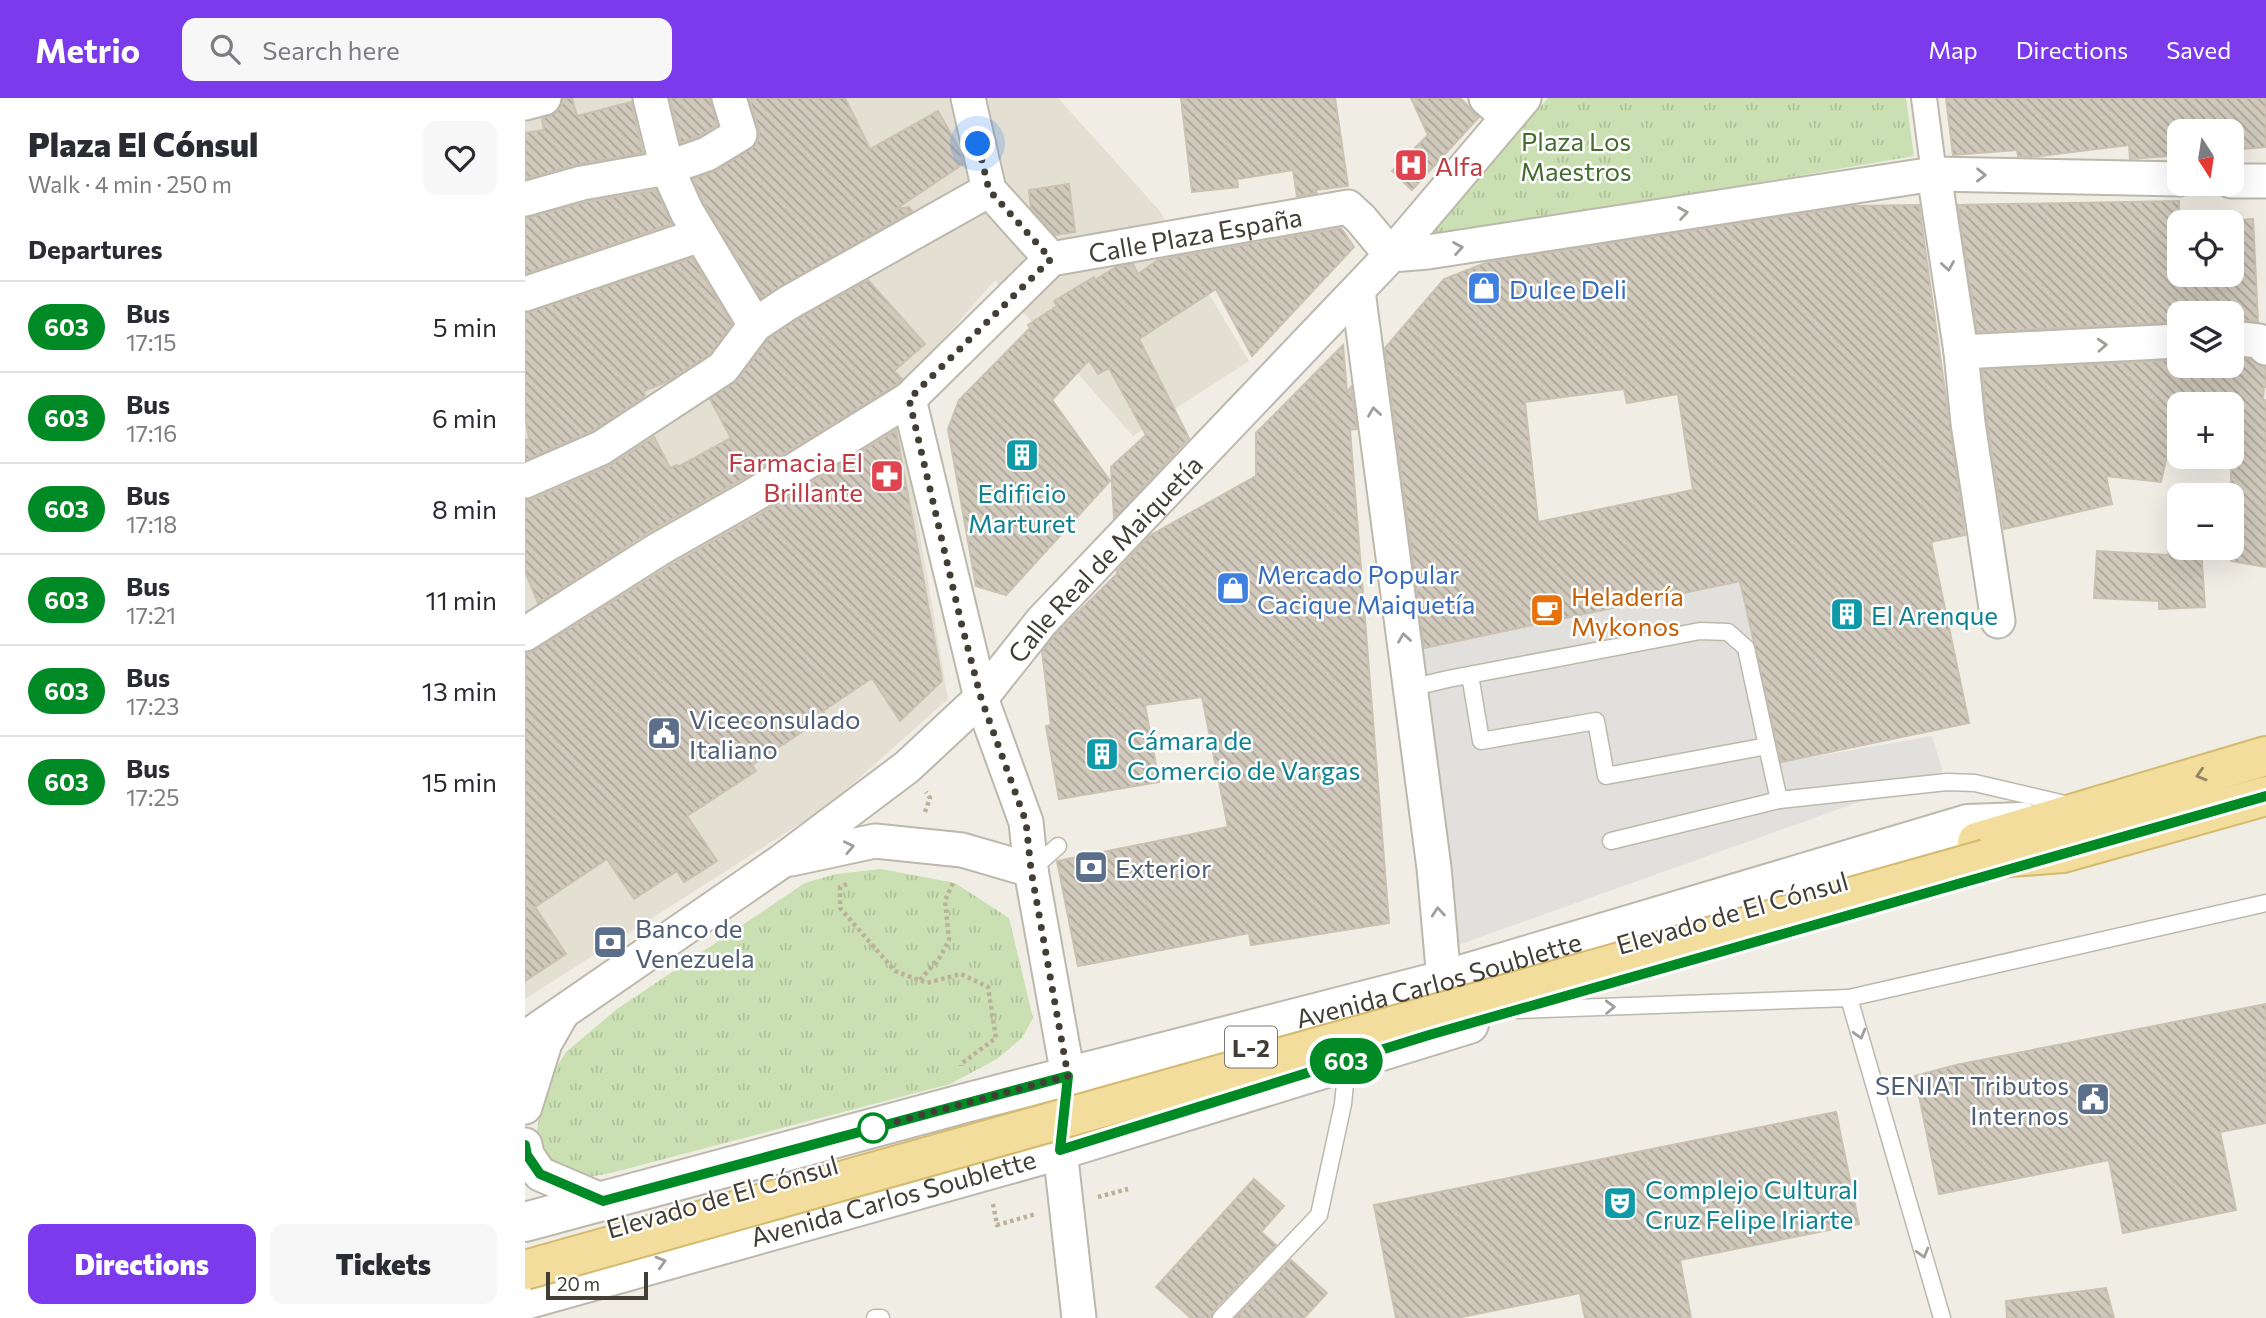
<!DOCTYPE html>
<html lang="en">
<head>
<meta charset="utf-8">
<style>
  :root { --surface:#fff; --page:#f7f7f7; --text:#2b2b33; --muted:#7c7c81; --line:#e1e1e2; --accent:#7c3aed }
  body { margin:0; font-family:Commissioner,sans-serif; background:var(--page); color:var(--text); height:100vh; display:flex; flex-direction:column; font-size:26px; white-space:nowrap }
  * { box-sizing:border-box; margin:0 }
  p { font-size:23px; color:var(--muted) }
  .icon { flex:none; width:38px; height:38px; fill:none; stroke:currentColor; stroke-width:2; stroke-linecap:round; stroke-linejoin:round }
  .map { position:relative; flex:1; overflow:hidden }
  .side { display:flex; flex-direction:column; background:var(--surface); width:525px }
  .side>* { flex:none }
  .badge { padding:0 14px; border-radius:23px; font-size:24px; line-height:46px }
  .needle { width:46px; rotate:168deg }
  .buttons { position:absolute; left:1642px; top:21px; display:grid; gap:14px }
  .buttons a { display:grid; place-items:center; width:77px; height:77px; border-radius:14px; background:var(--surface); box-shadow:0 7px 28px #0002; font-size:35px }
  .scale { position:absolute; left:21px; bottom:18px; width:102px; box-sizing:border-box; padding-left:7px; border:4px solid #423d35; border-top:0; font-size:19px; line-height:24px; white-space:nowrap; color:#423d35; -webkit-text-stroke:5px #fff; paint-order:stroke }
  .you { position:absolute; width:35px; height:35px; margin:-18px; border:5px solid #fff; border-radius:50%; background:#1a73e8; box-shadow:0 0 0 10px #1a73e833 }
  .map>.badge { position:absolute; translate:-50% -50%; box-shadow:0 0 0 4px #fff }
  h2 { padding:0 28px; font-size:26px; line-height:63px }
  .round { display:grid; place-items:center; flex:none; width:74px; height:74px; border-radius:14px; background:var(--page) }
  .head { display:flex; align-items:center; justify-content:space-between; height:119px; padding:0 28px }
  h1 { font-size:33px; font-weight:800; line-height:52px }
  .cta { display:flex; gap:14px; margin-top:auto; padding:14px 28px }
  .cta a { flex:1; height:80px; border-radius:14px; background:var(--accent); color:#fff; font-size:28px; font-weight:800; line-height:80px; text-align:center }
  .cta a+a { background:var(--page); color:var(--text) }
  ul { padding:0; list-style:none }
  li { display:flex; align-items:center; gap:21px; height:91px; padding:0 28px; border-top:2px solid var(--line) }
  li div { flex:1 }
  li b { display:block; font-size:26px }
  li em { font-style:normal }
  li .badge { min-width:77px; font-weight:700; text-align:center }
  header { display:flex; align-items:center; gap:42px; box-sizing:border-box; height:98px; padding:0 35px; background:var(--accent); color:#fff }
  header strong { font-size:33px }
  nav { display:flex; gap:38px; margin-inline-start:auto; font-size:24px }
  .search { width:490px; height:63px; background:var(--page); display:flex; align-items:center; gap:18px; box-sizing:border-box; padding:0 24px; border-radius:14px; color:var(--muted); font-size:26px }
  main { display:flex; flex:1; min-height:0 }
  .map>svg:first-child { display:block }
  .residential { fill:#e4dfd3 }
  .grass { fill:url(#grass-tufts) }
  .parking { fill:#e1e0dd }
  .building { fill:url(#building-back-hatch); stroke:#cac1b0; stroke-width:2; fill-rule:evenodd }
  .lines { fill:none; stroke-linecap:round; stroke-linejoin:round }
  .service-casing { stroke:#bdb8ac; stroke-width:19 }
  .pedestrian-casing { stroke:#bdb8ac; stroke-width:28 }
  .minor-casing { stroke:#bdb8ac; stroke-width:37 }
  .tertiary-casing { stroke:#bdb8ac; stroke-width:42 }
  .primary-casing { stroke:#d5ba6e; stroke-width:42 }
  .path { stroke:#bbb19b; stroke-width:4.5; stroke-dasharray:3.5 3.5; stroke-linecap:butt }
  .service { stroke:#fff; stroke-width:16 }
  .pedestrian { stroke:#fff; stroke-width:24 }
  .minor { stroke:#fff; stroke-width:33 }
  .tertiary { stroke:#fff; stroke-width:38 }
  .primary { stroke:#f2dd9c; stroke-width:38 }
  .primary-bridge-casing { stroke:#d5ba6e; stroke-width:42; stroke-linecap:butt }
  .primary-bridge { stroke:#f2dd9c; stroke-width:38 }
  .oneway { stroke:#a09e9a }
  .oneway2 { stroke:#918563 }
  .line-casing { stroke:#fff; stroke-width:16 }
  .line { stroke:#008a26; stroke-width:10 }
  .walk { stroke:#423d35; stroke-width:7; stroke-dasharray:0 12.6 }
  .stop-dot { fill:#fff; stroke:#008a26; stroke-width:3.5 }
  .labels { text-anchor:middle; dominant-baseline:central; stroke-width:5; stroke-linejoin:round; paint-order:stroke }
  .shield { fill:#fff; stroke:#7b7772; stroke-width:2 }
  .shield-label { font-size:24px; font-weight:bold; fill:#423d35 }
  .park-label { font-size:26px; fill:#446c30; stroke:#fff }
  .health-label { font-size:26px; fill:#be3a42; stroke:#fff; text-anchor:start }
  .street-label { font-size:26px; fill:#423d35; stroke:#fff }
  .shop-label { font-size:26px; fill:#366cbe; stroke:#fff; text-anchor:start }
  .culture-label { font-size:26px; fill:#0d838f; stroke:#fff; text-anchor:start }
  .food-label { font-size:26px; fill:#c56008; stroke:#fff; text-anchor:start }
  .service-label { font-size:26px; fill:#4e5e75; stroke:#fff; text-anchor:start }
</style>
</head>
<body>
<header>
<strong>Metrio</strong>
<div class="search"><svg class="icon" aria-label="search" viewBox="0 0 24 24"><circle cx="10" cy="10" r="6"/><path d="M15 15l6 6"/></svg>Search here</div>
<nav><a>Map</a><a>Directions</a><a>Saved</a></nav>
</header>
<main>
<section class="side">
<div class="head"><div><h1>Plaza El Cónsul</h1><p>Walk · 4 min · 250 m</p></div><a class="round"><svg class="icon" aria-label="heart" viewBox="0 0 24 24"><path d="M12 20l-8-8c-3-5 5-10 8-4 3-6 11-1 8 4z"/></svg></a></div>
<h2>Departures</h2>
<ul>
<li><span class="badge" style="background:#008a26;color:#fff">603</span><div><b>Bus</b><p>17:15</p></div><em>5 min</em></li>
<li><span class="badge" style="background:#008a26;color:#fff">603</span><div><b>Bus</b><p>17:16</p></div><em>6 min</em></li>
<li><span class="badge" style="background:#008a26;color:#fff">603</span><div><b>Bus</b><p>17:18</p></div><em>8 min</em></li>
<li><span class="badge" style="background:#008a26;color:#fff">603</span><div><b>Bus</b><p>17:21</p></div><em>11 min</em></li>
<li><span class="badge" style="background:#008a26;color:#fff">603</span><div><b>Bus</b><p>17:23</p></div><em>13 min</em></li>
<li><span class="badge" style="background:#008a26;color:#fff">603</span><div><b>Bus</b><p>17:25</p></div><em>15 min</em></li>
</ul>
<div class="cta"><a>Directions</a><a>Tickets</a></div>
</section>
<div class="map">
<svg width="1741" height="1220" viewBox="0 0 1741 1220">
  <defs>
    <pattern id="grass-tufts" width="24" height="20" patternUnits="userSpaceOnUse" patternTransform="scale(1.75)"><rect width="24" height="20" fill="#cae0b2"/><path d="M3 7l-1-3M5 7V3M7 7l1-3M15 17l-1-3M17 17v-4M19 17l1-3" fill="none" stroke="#afc19a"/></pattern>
    <pattern id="building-back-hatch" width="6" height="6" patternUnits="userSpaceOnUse" patternTransform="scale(1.75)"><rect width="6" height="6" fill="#d0c9bc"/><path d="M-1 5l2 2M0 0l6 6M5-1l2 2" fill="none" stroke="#aaa49a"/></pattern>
  </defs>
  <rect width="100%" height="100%" fill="#f0ede5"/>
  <polygon class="residential" points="0,0 533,0 634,112 724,263 608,338 470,182 371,296 423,601 303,708 0,901"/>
  <g class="grass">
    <polygon points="1023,0 1381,0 1389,58 901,141"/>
    <polygon points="356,771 430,785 484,820 508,920 497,940 472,961 425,986 86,1075 59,1080 36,1068 24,1061 12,1033 16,1006 25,979 41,954 92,911 280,785 311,776"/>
  </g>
  <polygon class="parking" points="1215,483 1253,665 1407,638 1418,674 911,855 874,570 899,550"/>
  <g class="building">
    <polygon points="38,0 47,0 52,18 106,4 118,55 54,66 0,81 0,35 19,32 17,21 32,14 37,6"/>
    <polygon points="145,0 185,0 192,27 174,38 156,45"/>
    <polygon points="224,0 320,0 345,51 413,13 435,52 438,66 371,111 384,109 387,113 236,200 179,105 168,81 192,72 231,47 234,39 234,31"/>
    <polygon points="656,0 810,0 823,88 790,92 792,95 772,98 768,72 712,81 713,89 667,94"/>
    <polygon points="886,0 935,0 954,19 887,92 867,73 903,37"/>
    <polygon points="1421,0 1741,0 1741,49 1706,52 1706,33 1654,33 1654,57 1605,61 1604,47 1507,59 1493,58 1492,52 1428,57"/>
    <polygon points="544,86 550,134 530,137 506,110 504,92"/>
    <polygon points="131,92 147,126 0,176 0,120 61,104"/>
    <polygon points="1654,103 1654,177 1706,177 1706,122 1728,121 1733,224 1706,221 1706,215 1654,215 1654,224 1452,234 1433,107"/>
    <path d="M 1394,107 L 1440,437 L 1406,444 L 1444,625 L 1256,664 L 1215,483 L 899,550 L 860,250 L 919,181 L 963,164 L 1325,108 ZM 1099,291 L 1102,305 L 1153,296 L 1168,392 L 1013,424 L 1000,304 Z"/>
    <polygon points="816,130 829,149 727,258 691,191 614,241 664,340 589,420 586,369 621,337 584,270 573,276 564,262 527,302 585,383 481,497 451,488 423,331 434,302 505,230 503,227 532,208 529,203 569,179 570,182 591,169 608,166 613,176 633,162"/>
    <polygon points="167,160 207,226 185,256 143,283 119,293 120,298 67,333 0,362 0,342 4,341 0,318 0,215"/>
    <polygon points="343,182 400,246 369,273 377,281 372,286 219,380 124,434 13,505 0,473 0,402 8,401 84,368 129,339 145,370 152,367 153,369 206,340 185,301 213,282 243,241 273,221"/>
    <polygon points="818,247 822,294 826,289 832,331 825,332 864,825 726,847 724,835 553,868 532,763 703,729 677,599 620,607 634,684 534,701 521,628 526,627 517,553 531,536 592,476 592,473 626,437 731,378 731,335"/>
    <polygon points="1706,259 1725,261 1735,268 1741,269 1741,289 1739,289 1738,302 1741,302 1741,469 1706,463 1706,295 1654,304 1636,384 1581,378 1587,406 1479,431 1462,323 1457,272 1654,262 1654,268 1706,268"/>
    <polygon points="371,332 417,583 375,623 347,580 298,613 301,618 227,667 231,673 162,718 192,763 159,784 152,773 109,801 82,761 10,809 41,856 0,883 0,555 10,552 144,468 239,414"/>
    <polygon points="1644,450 1676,450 1680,509 1634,511 1634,503 1569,500 1572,453 1643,457"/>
    <polygon points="1741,906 1741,1025 1695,1034 1711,1112 1598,1135 1584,1062 1414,1096 1390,978 1431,967"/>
    <polygon points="1311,1014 1334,1126 1155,1162 1166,1220 1060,1220 1055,1195 932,1220 871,1220 849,1107"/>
    <polygon points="729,1081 759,1108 736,1134 751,1147 688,1213 686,1220 666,1220 631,1189"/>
    <polygon points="766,1162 802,1195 779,1220 710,1220"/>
    <polygon points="1581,1190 1589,1220 1482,1220 1481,1203"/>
  </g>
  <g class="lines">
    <g class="service-casing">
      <g id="service">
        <polyline points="885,590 923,581 1175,533 1203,534 1221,550 1242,648 1081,678 1071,623 956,643 945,577"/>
        <polyline points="1242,648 1254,702"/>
        <polyline points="1086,743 1254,702 1422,684 1450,685 1544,707"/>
        <polyline points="506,772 533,748"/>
        <polyline points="1324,900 1741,805"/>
        <polyline points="993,912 1324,900 1417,1220"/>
        <polyline points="350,1220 356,1220"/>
        <polyline points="696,1220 794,1117 818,1006 822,965"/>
      </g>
    </g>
    <g class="pedestrian-casing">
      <polyline id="pedestrian" points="1399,0 1409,76"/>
    </g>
    <g class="minor-casing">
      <g id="minor">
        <polyline points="125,0 142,70 162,114 230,227"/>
        <polyline points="443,0 464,92 526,161"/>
        <polyline points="961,0 982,19"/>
        <polyline points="0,5 19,0"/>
        <polyline points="1409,76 1436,254 1654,243"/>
        <polyline points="1706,83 1741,83"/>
        <polyline points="0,101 57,85 142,70 182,56 215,36 204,0"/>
        <polyline points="833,193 909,770 919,882"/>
        <polyline points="0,196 175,137"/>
        <polyline points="1706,240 1734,243 1741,250"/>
        <polyline points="1436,254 1443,325 1473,523"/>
        <polyline points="384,301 456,600 501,724 506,772 543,978 535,1052 554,1220"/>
        <polyline points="0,383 76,350 198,270 230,227 263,205 464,92"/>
        <path id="s1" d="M 0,536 L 134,451 L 229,397 L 384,301 L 526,161 L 823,109 L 836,121 L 866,157 L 903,154 L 1409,76 L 1654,81"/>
        <polyline points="266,761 350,743 437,752 506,772"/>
        <path id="s2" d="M 0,940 L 257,763 L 382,669 L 456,600 L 517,523 L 866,157 L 999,0"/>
        <polyline points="0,1009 20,945 36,917"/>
        <polyline points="0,1047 2,1057 15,1076 78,1103"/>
      </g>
    </g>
    <g class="tertiary-casing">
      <g id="tertiary">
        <path id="s3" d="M 0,1124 L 444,1004 L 919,882 L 1443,726 L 1498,724"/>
        <path id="s4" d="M 0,1202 L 535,1052 L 944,926"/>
      </g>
    </g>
    <g class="primary-casing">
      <g id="primary">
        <polyline points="1452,744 1741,658"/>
        <polyline points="1461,761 1538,755 1741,698"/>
      </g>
    </g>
    <g class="path">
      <polyline points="400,714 405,700 401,694"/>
      <polyline points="322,786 315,789 315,810 370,873 402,885 436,876 463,889 471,940 436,966 436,968"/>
      <polyline points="395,882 415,859 424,842 420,802 429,783"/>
      <polyline points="573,1099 603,1091"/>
      <polyline points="468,1106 472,1127 511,1116"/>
    </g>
    <use href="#service" class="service"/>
    <use href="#pedestrian" class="pedestrian"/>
    <use href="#minor" class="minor"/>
    <use href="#tertiary" class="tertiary"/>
    <use href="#primary" class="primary"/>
    <g class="primary-bridge-casing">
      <polyline id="primary-bridge" points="0,1172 1461,761"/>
    </g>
    <use href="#primary-bridge" class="primary-bridge"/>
  </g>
  <defs><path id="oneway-chevron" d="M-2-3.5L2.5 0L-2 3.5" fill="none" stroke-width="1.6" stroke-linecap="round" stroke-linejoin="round" transform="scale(1.75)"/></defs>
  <g class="oneway">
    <use href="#oneway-chevron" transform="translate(1456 77) rotate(1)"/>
    <use href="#oneway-chevron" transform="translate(1158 115) rotate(-9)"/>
    <use href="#oneway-chevron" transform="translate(933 150) rotate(-9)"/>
    <use href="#oneway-chevron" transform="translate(1423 168) rotate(81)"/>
    <use href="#oneway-chevron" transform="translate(1577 247) rotate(-3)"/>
    <use href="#oneway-chevron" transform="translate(849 314) rotate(-98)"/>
    <use href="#oneway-chevron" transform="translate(879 540) rotate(-98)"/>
    <use href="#oneway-chevron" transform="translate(324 749) rotate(-12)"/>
    <use href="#oneway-chevron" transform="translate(913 814) rotate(-95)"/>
    <use href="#oneway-chevron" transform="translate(1085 909) rotate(-2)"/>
    <use href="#oneway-chevron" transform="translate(1335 936) rotate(74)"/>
    <use href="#oneway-chevron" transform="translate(1398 1155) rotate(74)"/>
    <use href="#oneway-chevron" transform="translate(136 1164) rotate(-16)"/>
  </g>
  <use class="oneway2" href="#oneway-chevron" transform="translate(1676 677) rotate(163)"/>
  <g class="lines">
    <g class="line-casing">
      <polyline id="line" points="0,1047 2,1057 15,1076 78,1103 543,978 535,1052 904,937 1741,698"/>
    </g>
    <use href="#line" class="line"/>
    <polyline class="walk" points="348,1030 543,978 506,772 501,724 456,600 436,524 384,301 526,161 464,92 453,46"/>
  </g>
  <defs>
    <g id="hospital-square" transform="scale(1.75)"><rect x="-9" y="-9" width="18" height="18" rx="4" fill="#e0444e" stroke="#fff"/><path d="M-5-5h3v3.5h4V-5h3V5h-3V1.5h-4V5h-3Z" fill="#fff"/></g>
    <g id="shop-square" transform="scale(1.75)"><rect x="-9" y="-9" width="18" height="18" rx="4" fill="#3f7fe0" stroke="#fff"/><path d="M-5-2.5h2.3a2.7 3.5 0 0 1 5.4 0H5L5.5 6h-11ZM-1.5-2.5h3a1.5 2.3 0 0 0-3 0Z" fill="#fff"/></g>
    <g id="building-square" transform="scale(1.75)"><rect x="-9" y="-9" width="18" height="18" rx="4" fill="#0f9aa8" stroke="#fff"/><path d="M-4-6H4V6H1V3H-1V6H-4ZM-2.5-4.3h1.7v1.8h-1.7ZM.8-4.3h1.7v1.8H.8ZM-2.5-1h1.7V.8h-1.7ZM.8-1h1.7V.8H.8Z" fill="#fff"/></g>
    <g id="pharmacy-square" transform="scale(1.75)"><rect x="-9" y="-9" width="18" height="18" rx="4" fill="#e0444e" stroke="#fff"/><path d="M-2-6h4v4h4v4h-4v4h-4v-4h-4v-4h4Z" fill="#fff"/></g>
    <g id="cafe-square" transform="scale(1.75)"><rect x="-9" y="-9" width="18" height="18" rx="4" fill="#e8710a" stroke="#fff"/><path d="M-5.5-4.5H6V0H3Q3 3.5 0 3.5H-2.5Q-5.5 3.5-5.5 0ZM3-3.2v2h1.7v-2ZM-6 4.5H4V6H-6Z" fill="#fff"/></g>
    <g id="civic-square" transform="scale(1.75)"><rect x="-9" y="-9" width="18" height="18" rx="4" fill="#5c6f8a" stroke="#fff"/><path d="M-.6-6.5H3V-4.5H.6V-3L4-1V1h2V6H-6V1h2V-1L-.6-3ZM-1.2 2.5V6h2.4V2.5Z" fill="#fff"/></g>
    <g id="bank-square" transform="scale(1.75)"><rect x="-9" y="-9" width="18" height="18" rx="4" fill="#5c6f8a" stroke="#fff"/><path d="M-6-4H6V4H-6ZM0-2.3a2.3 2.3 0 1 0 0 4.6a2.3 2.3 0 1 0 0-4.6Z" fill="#fff"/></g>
    <g id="theatre-square" transform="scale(1.75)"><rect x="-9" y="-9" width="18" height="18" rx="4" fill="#0f9aa8" stroke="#fff"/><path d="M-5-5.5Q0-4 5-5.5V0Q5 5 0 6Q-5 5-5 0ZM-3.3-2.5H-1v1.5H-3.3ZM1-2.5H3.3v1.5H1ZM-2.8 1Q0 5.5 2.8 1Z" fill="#fff"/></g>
  </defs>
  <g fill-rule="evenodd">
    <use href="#hospital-square" x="886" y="67"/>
    <use href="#shop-square" x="959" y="190"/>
    <use href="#building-square" x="497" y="357"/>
    <use href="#pharmacy-square" x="362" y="378"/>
    <use href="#shop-square" x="708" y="490"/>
    <use href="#cafe-square" x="1022" y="512"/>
    <use href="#building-square" x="1322" y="516"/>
    <use href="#civic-square" x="139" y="635"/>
    <use href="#building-square" x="577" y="656"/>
    <use href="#bank-square" x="566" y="769"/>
    <use href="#bank-square" x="85" y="844"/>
    <use href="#civic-square" x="1568" y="1001"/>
    <use href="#theatre-square" x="1095" y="1105"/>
  </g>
  <circle class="stop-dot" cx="348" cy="1030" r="14"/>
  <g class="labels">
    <rect class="shield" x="700" y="928.5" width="52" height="41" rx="5"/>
    <g class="shield-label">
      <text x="726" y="949">L-2</text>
    </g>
    <g class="park-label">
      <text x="1051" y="42">Plaza Los<tspan x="1051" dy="30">Maestros</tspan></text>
    </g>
    <g class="health-label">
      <text x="910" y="67">Alfa</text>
      <text x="338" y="363" text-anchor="end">Farmacia El<tspan x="338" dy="30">Brillante</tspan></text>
    </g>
    <g class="street-label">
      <text stroke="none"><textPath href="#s1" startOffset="796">Calle Plaza España</textPath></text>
      <text stroke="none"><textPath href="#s2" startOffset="756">Calle Real de Maiquetía</textPath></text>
      <text transform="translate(1207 814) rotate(-16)">Elevado de El Cónsul</text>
      <text stroke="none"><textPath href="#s3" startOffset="945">Avenida Carlos Soublette</textPath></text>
      <text transform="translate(197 1098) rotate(-16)">Elevado de El Cónsul</text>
      <text stroke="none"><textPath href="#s4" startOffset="382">Avenida Carlos Soublette</textPath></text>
    </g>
    <g class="shop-label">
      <text x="984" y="190">Dulce Deli</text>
      <text x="732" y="475">Mercado Popular<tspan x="732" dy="30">Cacique Maiquetía</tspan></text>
    </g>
    <g class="culture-label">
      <text x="497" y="394" text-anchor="middle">Edificio<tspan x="497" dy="30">Marturet</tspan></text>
      <text x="1346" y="516">El Arenque</text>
      <text x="602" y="641">Cámara de<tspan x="602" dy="30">Comercio de Vargas</tspan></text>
      <text x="1120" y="1090">Complejo Cultural<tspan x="1120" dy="30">Cruz Felipe Iriarte</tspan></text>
    </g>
    <g class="food-label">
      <text x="1046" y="497">Heladería<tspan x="1046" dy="30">Mykonos</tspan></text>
    </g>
    <g class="service-label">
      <text x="164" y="620">Viceconsulado<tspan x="164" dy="30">Italiano</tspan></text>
      <text x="590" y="769">Exterior</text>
      <text x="110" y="829">Banco de<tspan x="110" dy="30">Venezuela</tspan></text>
      <text x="1544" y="986" text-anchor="end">SENIAT Tributos<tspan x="1544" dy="30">Internos</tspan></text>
    </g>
  </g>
</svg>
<div class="buttons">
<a><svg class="needle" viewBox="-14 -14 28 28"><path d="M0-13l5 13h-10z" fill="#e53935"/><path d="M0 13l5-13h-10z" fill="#7c7c81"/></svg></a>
<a><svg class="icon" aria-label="locate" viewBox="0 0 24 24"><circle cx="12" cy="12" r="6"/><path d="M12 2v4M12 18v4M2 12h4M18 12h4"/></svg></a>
<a><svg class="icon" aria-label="layers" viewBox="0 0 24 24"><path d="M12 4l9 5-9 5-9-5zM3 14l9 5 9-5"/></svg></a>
<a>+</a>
<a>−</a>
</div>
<div class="scale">20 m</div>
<div class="you" style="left:453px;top:46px"></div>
<b class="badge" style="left:821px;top:963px;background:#008a26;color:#fff">603</b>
</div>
</main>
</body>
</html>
